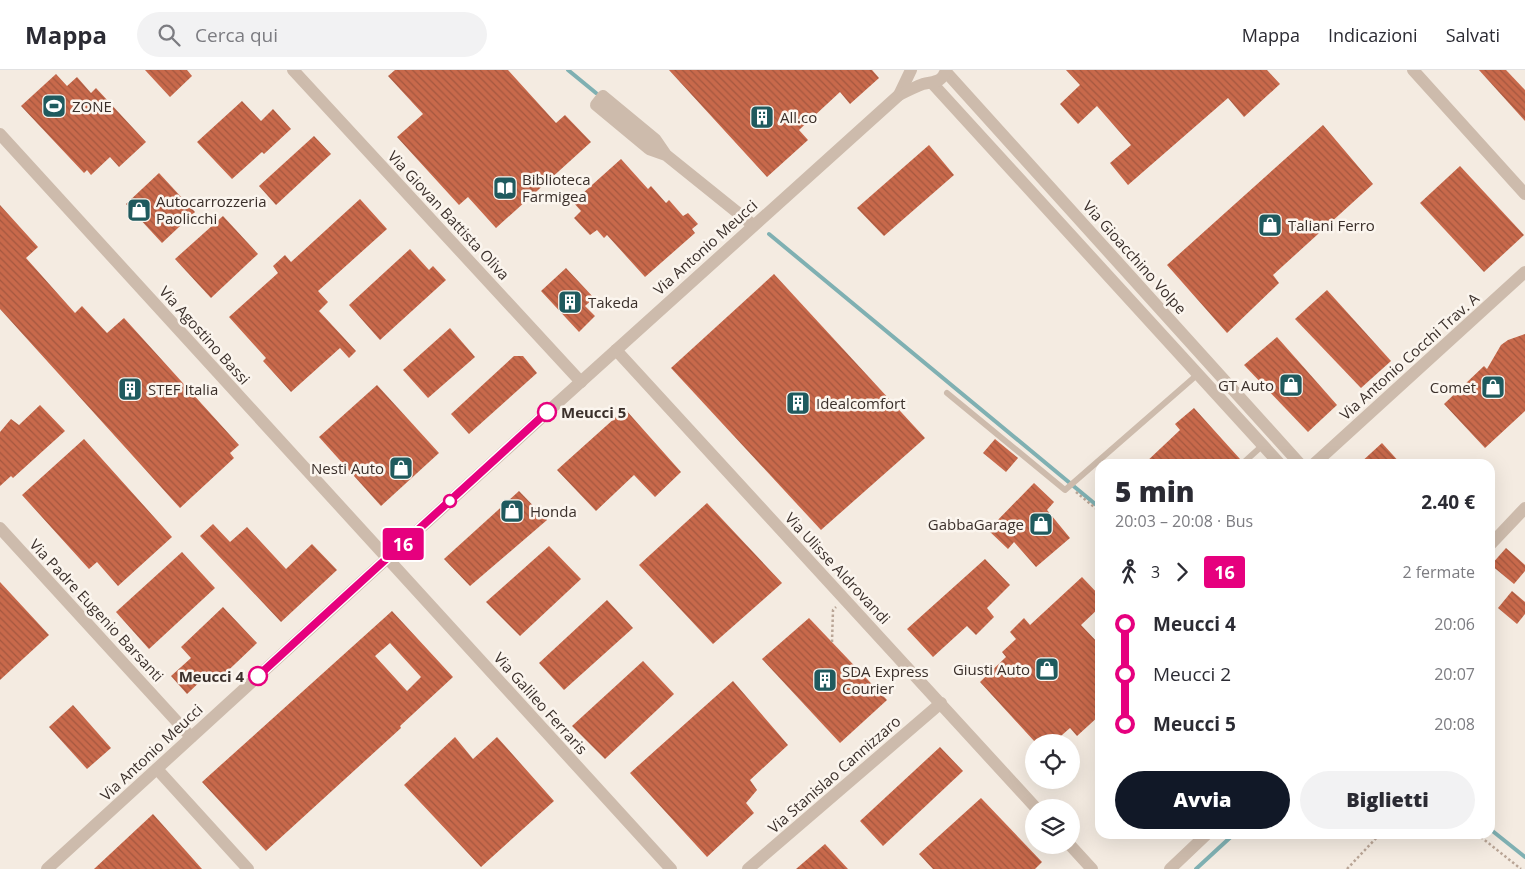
<!DOCTYPE html>
<html lang="it">
<head>
<meta charset="utf-8">
<style>
  :root { --surface:#fff; --page:#f2f2f3; --text:#2b2b33; --muted:#7c7c81; --line:#e1e1e2; --accent:#111827 }
  body { margin:0; font-family:"Open Sans",sans-serif; background:var(--page); color:var(--text); height:100vh; display:flex; flex-direction:column; font-size:19px; white-space:nowrap }
  * { box-sizing:border-box; margin:0 }
  p { font-size:16px; color:var(--muted) }
  .icon { flex:none; width:28px; height:28px; fill:none; stroke:currentColor; stroke-width:2; stroke-linecap:round; stroke-linejoin:round }
  .map { position:relative; flex:1; overflow:hidden }
  .details { position:absolute; left:1095px; top:389px; width:400px; height:380px; display:flex; flex-direction:column; background:var(--surface); border-radius:15px; box-shadow:0 5px 20px #0002 }
  .details>* { flex:none }
  .badge { padding:0 10px; border-radius:4px; font-size:18px; line-height:32px }
  .fabs { position:absolute; left:1025px; top:664px; display:grid; gap:10px }
  .fabs a { display:grid; place-items:center; width:55px; height:55px; border-radius:50%; background:var(--surface); box-shadow:0 5px 20px #0002; font-size:25px }
  .map>.badge { position:absolute; translate:-50% -50%; box-shadow:0 0 0 2px #fff }
  .legs { display:flex; align-items:center; gap:8px; height:55px; padding:0 20px; font-size:16px }
  .legs p { margin-inline-start:auto }
  .summary { display:flex; align-items:center; justify-content:space-between; height:85px; padding:0 20px }
  h1 { font-size:28px; font-weight:800; line-height:38px }
  .button { display:flex; gap:10px; margin-top:auto; padding:10px 20px }
  .button a { flex:1; height:58px; border-radius:30px; background:var(--accent); color:#fff; font-size:20px; font-weight:800; line-height:58px; text-align:center }
  .button a+a { background:var(--page); color:var(--text) }
  ul { padding:0 20px; list-style:none }
  li { display:flex; align-items:center; gap:18px; height:50px; font-size:19px }
  li i { display:grid; place-items:center; width:8px; height:100%; margin:0 6px; background:currentColor }
  li i::after { content:''; width:12px; height:12px; margin:-6px; border:4px solid; border-radius:50%; background:var(--surface) }
  li p { margin-inline-start:auto }
  li:first-child i { background:linear-gradient(#0000 50%,currentColor 0) }
  li:last-child i { background:linear-gradient(currentColor 50%,#0000 0) }
  header { display:flex; align-items:center; gap:30px; box-sizing:border-box; height:70px; padding:0 25px; background:var(--surface); border-bottom:1px solid var(--line) }
  header strong { font-size:24px }
  nav { display:flex; gap:28px; margin-inline-start:auto; font-size:18px }
  .search { width:350px; height:45px; background:var(--page); display:flex; align-items:center; gap:12px; box-sizing:border-box; padding:0 18px; border-radius:28px; color:var(--muted); font-size:19px }
  .map>svg:first-child { display:block }
  .lines { fill:none; stroke-linecap:round; stroke-linejoin:round }
  .stream { stroke:#7fb0b2; stroke-width:4 }
  .building { fill:url(#building-back-hatch); fill-rule:evenodd }
  .path { stroke:#b9a596; stroke-width:2.5; stroke-dasharray:2.5 2.5; stroke-linecap:butt }
  .service { stroke:#cdbbac; stroke-width:6 }
  .minor { stroke:#cdbbac; stroke-width:12 }
  .line-1-casing { stroke:#fff; stroke-width:11 }
  .line-1 { stroke:#e6007e; stroke-width:8 }
  .stop-1-dot { fill:#fff; stroke:#e6007e; stroke-width:2.5 }
  .labels { text-anchor:middle; dominant-baseline:central; stroke-width:5; stroke-linejoin:round; paint-order:stroke }
  .poi-label { font-size:15px; fill:#3b302b; stroke:#fbf5ee; text-anchor:start }
  .street-label { font-size:15px; fill:#3b302b; stroke:#fbf5ee }
  .stop-label { font-size:15px; font-weight:bold; fill:#3b302b; stroke:#fbf5ee; text-anchor:start }
</style>
</head>
<body>
<header>
<strong>Mappa</strong>
<div class="search"><svg class="icon" aria-label="search" viewBox="0 0 24 24"><circle cx="10" cy="10" r="6"/><path d="M15 15l6 6"/></svg>Cerca qui</div>
<nav><a>Mappa</a><a>Indicazioni</a><a>Salvati</a></nav>
</header>
<div class="map">
<svg width="1525" height="799" viewBox="0 0 1525 799">
  <defs>
    <pattern id="building-back-hatch" width="6" height="6" patternUnits="userSpaceOnUse" patternTransform="scale(1.25)"><rect width="6" height="6" fill="#c8694b"/><path d="M-1 5l2 2M0 0l6 6M5-1l2 2" fill="none" stroke="#a4573f"/></pattern>
  </defs>
  <rect width="100%" height="100%" fill="#f4ebe1"/>
  <g class="lines">
    <g class="stream">
      <polyline points="568,0 596,23"/>
      <polyline points="769,164 1100,438"/>
      <polyline points="1490,759 1525,787"/>
      <polyline points="1196,799 1234,764"/>
    </g>
  </g>
  <g class="building">
    <polygon points="145,0 187,0 192,6 170,27"/>
    <polygon points="395,0 508,0 556,53 565,45 591,72 496,158 468,127 459,135 397,67 423,44 388,6"/>
    <polygon points="669,0 872,0 879,8 850,34 840,22 799,60 808,70 767,107"/>
    <polygon points="1066,0 1267,0 1280,14 1244,47 1228,28 1128,115 1110,93 1131,75 1097,36 1078,54 1060,34 1080,15"/>
    <polygon points="1479,0 1506,0 1525,20 1525,51"/>
    <polygon points="56,4 67,16 77,7 91,23 96,18 146,72 119,97 110,87 91,105 87,100 84,103 21,36"/>
    <polygon points="242,31 261,51 273,39 291,59 264,84 262,82 232,109 197,72"/>
    <polygon points="1323,55 1373,114 1273,205 1279,213 1227,263 1167,195"/>
    <polygon points="314,66 331,84 276,135 259,116"/>
    <polygon points="929,75 954,105 884,166 857,138"/>
    <polygon points="621,89 648,119 651,116 666,133 669,130 683,146 688,143 698,154 692,159 695,163 645,207 607,165 604,168 597,160 590,165 574,148 581,141 573,132"/>
    <polygon points="1460,96 1524,165 1484,202 1420,133"/>
    <polygon points="159,103 195,142 162,173 126,134"/>
    <polygon points="360,129 387,159 318,221 328,232 319,241 356,281 349,288 340,278 291,322 263,291 266,288 229,247 278,203 273,196 285,185 291,192"/>
    <polygon points="0,135 38,177 26,188 75,243 82,236 107,263 124,248 239,375 230,383 234,388 180,438 0,239"/>
    <polygon points="223,146 258,184 211,228 175,189"/>
    <polygon points="410,179 429,200 433,196 446,210 380,270 349,235"/>
    <polygon points="566,198 594,228 585,236 595,246 579,262 541,221"/>
    <polygon points="774,204 925,368 821,460 671,298"/>
    <polygon points="1327,220 1391,291 1361,318 1295,249"/>
    <polygon points="450,258 475,287 428,328 403,300"/>
    <polygon points="1525,264 1525,341 1485,378 1444,334 1484,296 1487,299 1501,275 1508,270"/>
    <polygon points="1277,267 1337,335 1308,362 1244,295"/>
    <polygon points="514,286 523,286 537,303 469,364 451,344"/>
    <polygon points="377,315 439,383 381,436 319,367"/>
    <polygon points="40,335 65,361 13,408 11,406 0,416 0,362 11,349 19,355"/>
    <polygon points="1194,338 1240,389 1234,394 1144,394 1180,360 1175,354"/>
    <polygon points="625,339 681,402 655,427 634,405 596,441 557,400"/>
    <polygon points="84,369 172,467 118,516 97,492 89,499 22,425"/>
    <polygon points="995,369 1018,388 1006,402 983,383"/>
    <polygon points="1382,373 1401,394 1359,394"/>
    <polygon points="1034,413 1054,432 1047,440 1070,468 1036,497 1014,472 1008,479 988,460"/>
    <polygon points="519,421 547,450 470,516 444,489"/>
    <polygon points="707,433 782,513 713,574 639,495"/>
    <polygon points="213,454 230,472 247,457 286,499 312,474 337,500 281,552 200,466"/>
    <polygon points="549,476 581,509 520,566 486,532"/>
    <polygon points="1506,478 1525,495 1525,501 1514,514 1491,495"/>
    <polygon points="182,482 215,518 149,579 116,542"/>
    <polygon points="985,489 1010,515 987,538 994,547 976,565 967,556 933,587 907,559"/>
    <polygon points="1082,507 1100,526 1100,537 1081,555 1100,575 1100,645 1077,666 1070,658 1054,672 1035,672 980,612 1006,587 1002,582 1016,569 1010,562 1024,548 1030,555"/>
    <polygon points="0,512 49,565 0,610"/>
    <polygon points="1512,521 1525,532 1525,544 1517,554 1498,538"/>
    <polygon points="607,530 633,558 564,620 539,593"/>
    <polygon points="223,537 257,573 215,613 207,605 187,624 171,606 191,588 181,577"/>
    <path d="M 392,541 L 453,607 L 400,656 L 401,658 L 266,781 L 202,712 ZM 390,573 L 421,607 L 407,621 L 375,586 Z"/>
    <polygon points="809,548 887,630 840,673 762,589"/>
    <polygon points="643,591 674,624 605,689 572,656"/>
    <polygon points="733,611 788,675 750,710 757,720 746,733 754,743 707,787 630,703"/>
    <polygon points="73,635 111,678 87,699 49,657"/>
    <polygon points="455,667 473,689 497,667 554,731 481,797 404,715"/>
    <polygon points="940,677 963,701 883,776 860,751"/>
    <polygon points="981,728 1042,792 1035,799 933,799 919,784"/>
    <polygon points="153,744 202,799 94,799"/>
    <polygon points="825,774 848,799 796,799"/>
  </g>
  <g class="lines">
    <g class="path">
      <polyline points="1076,422 1100,442"/>
      <polyline points="832,572 833,540 836,537"/>
      <polyline points="1477,764 1521,799"/>
      <polyline points="1347,799 1380,764"/>
    </g>
    <g class="service">
      <polyline points="947,323 1065,420 1198,304"/>
      <polyline points="1242,394 1263,375"/>
    </g>
    <g class="minor">
      <polyline points="293,0 581,312"/>
      <polyline points="1413,0 1525,124"/>
      <polyline points="946,2 1300,394"/>
      <polyline points="932,13 1280,394"/>
      <polyline points="899,25 911,0"/>
      <polyline points="0,64 671,799"/>
      <polyline points="666,85 649,79 596,35 603,26 655,69 666,85 753,155"/>
      <polyline points="616,280 1036,738"/>
      <polyline points="1314,394 1525,202"/>
      <polyline points="0,458 191,667"/>
      <polyline points="1490,475 1525,438"/>
      <polyline points="157,699 248,799"/>
      <polyline points="1070,775 1092,799"/>
      <path d="M 47,799 L 554,336 L 899,25 C 907,21 915,17 923,14 C 934,11 942,13 946,0"/>
      <polyline points="748,799 941,633"/>
      <polyline points="1170,799 1207,764"/>
    </g>
  </g>
  <g class="lines">
    <g class="line-1-casing">
      <polyline id="line-1" points="258,606 547,342"/>
    </g>
    <use href="#line-1" class="line-1"/>
  </g>
  <defs>
    <g id="stadium-square" transform="scale(1.25)"><rect x="-9" y="-9" width="18" height="18" rx="4" fill="#1f5a5e" stroke="#fbf5ee"/><path d="M0-5a6.5 5 0 1 0 0 10a6.5 5 0 1 0 0-10ZM-3.5-1.8h7v3.6h-7Z" fill="#fff"/></g>
    <g id="building-square" transform="scale(1.25)"><rect x="-9" y="-9" width="18" height="18" rx="4" fill="#1f5a5e" stroke="#fbf5ee"/><path d="M-4-6H4V6H1V3H-1V6H-4ZM-2.5-4.3h1.7v1.8h-1.7ZM.8-4.3h1.7v1.8H.8ZM-2.5-1h1.7V.8h-1.7ZM.8-1h1.7V.8H.8Z" fill="#fff"/></g>
    <g id="library-square" transform="scale(1.25)"><rect x="-9" y="-9" width="18" height="18" rx="4" fill="#1f5a5e" stroke="#fbf5ee"/><path d="M-6-4Q-3-5.5-.7-3.5V5Q-3 3-6 4ZM6-4Q3-5.5 .7-3.5V5Q3 3 6 4Z" fill="#fff"/></g>
    <g id="shop-square" transform="scale(1.25)"><rect x="-9" y="-9" width="18" height="18" rx="4" fill="#1f5a5e" stroke="#fbf5ee"/><path d="M-5-2.5h2.3a2.7 3.5 0 0 1 5.4 0H5L5.5 6h-11ZM-1.5-2.5h3a1.5 2.3 0 0 0-3 0Z" fill="#fff"/></g>
  </defs>
  <g fill-rule="evenodd">
    <use href="#stadium-square" x="54" y="36"/>
    <use href="#building-square" x="762" y="47"/>
    <use href="#library-square" x="505" y="118"/>
    <use href="#shop-square" x="139" y="140"/>
    <use href="#shop-square" x="1270" y="155"/>
    <use href="#building-square" x="570" y="232"/>
    <use href="#shop-square" x="1291" y="315"/>
    <use href="#shop-square" x="1493" y="317"/>
    <use href="#building-square" x="130" y="319"/>
    <use href="#building-square" x="798" y="333"/>
    <use href="#shop-square" x="401" y="398"/>
    <use href="#shop-square" x="512" y="441"/>
    <use href="#shop-square" x="1041" y="454"/>
    <use href="#shop-square" x="1047" y="599"/>
    <use href="#building-square" x="825" y="610"/>
  </g>
  <g class="stop-1-dot">
    <circle cx="547" cy="342" r="9"/>
    <circle cx="450" cy="431" r="6"/>
    <circle cx="258" cy="606" r="9"/>
  </g>
  <g class="labels">
    <g class="poi-label">
      <text x="72" y="36">ZONE</text>
      <text x="780" y="47">All.co</text>
      <text x="522" y="109">Biblioteca<tspan x="522" dy="17">Farmigea</tspan></text>
      <text x="156" y="131">Autocarrozzeria<tspan x="156" dy="17">Paolicchi</tspan></text>
      <text x="1288" y="155">Taliani Ferro</text>
      <text x="588" y="232">Takeda</text>
      <text x="1274" y="315" text-anchor="end">GT Auto</text>
      <text x="1476" y="317" text-anchor="end">Comet</text>
      <text x="148" y="319">STEF Italia</text>
      <text x="816" y="333">Idealcomfort</text>
      <text x="384" y="398" text-anchor="end">Nesti Auto</text>
      <text x="530" y="441">Honda</text>
      <text x="1024" y="454" text-anchor="end">GabbaGarage</text>
      <text x="1030" y="599" text-anchor="end">Giusti Auto</text>
      <text x="842" y="601">SDA Express<tspan x="842" dy="17">Courier</tspan></text>
    </g>
    <g class="street-label">
      <text transform="translate(449 145) rotate(47)">Via Giovan Battista Oliva</text>
      <text transform="translate(705 177) rotate(-42)">Via Antonio Meucci</text>
      <text transform="translate(1135 187) rotate(48)">Via Gioacchino Volpe</text>
      <text transform="translate(205 265) rotate(48)">Via Agostino Bassi</text>
      <text transform="translate(1409 286) rotate(-42)">Via Antonio Cocchi Trav. A</text>
      <text transform="translate(838 498) rotate(47)">Via Ulisse Aldrovandi</text>
      <text transform="translate(97 540) rotate(47)">Via Padre Eugenio Barsanti</text>
      <text transform="translate(541 633) rotate(48)">Via Galileo Ferraris</text>
      <text transform="translate(151 682) rotate(-43)">Via Antonio Meucci</text>
      <text transform="translate(834 704) rotate(-41)">Via Stanislao Cannizzaro</text>
    </g>
    <g class="stop-label">
      <text x="561" y="342">Meucci 5</text>
      <text x="244" y="606" text-anchor="end">Meucci 4</text>
    </g>
  </g>
</svg>
<div class="fabs">
<a><svg class="icon" aria-label="locate" viewBox="0 0 24 24"><circle cx="12" cy="12" r="6"/><path d="M12 2v4M12 18v4M2 12h4M18 12h4"/></svg></a>
<a><svg class="icon" aria-label="layers" viewBox="0 0 24 24"><path d="M12 4l9 5-9 5-9-5zM3 14l9 5 9-5"/></svg></a>
</div>
<b class="badge" style="left:403px;top:474px;background:#e6007e;color:#fff">16</b>
<section class="details">
<div class="summary"><div><h1>5 min</h1><p>20:03 – 20:08 · Bus</p></div><b>2.40 €</b></div>
<div class="legs"><svg class="icon" aria-label="walk" viewBox="0 0 24 24"><circle cx="13" cy="4" r="2"/><path d="M13 8l-2 6 4 7M11 14l-3 7M7 12l3-4h3l4 4"/></svg>3<svg class="icon" aria-label="forward" viewBox="0 0 24 24"><path d="M9 5l7 7-7 7"/></svg><b class="badge" style="background:#e6007e;color:#fff">16</b><p>2 fermate</p></div>
<ul>
<li><i style="color:#e6007e"></i><b>Meucci 4</b><p>20:06</p></li>
<li><i style="color:#e6007e"></i><span>Meucci 2</span><p>20:07</p></li>
<li><i style="color:#e6007e"></i><b>Meucci 5</b><p>20:08</p></li>
</ul>
<div class="button"><a>Avvia</a><a>Biglietti</a></div>
</section>
</div>
</body>
</html>
